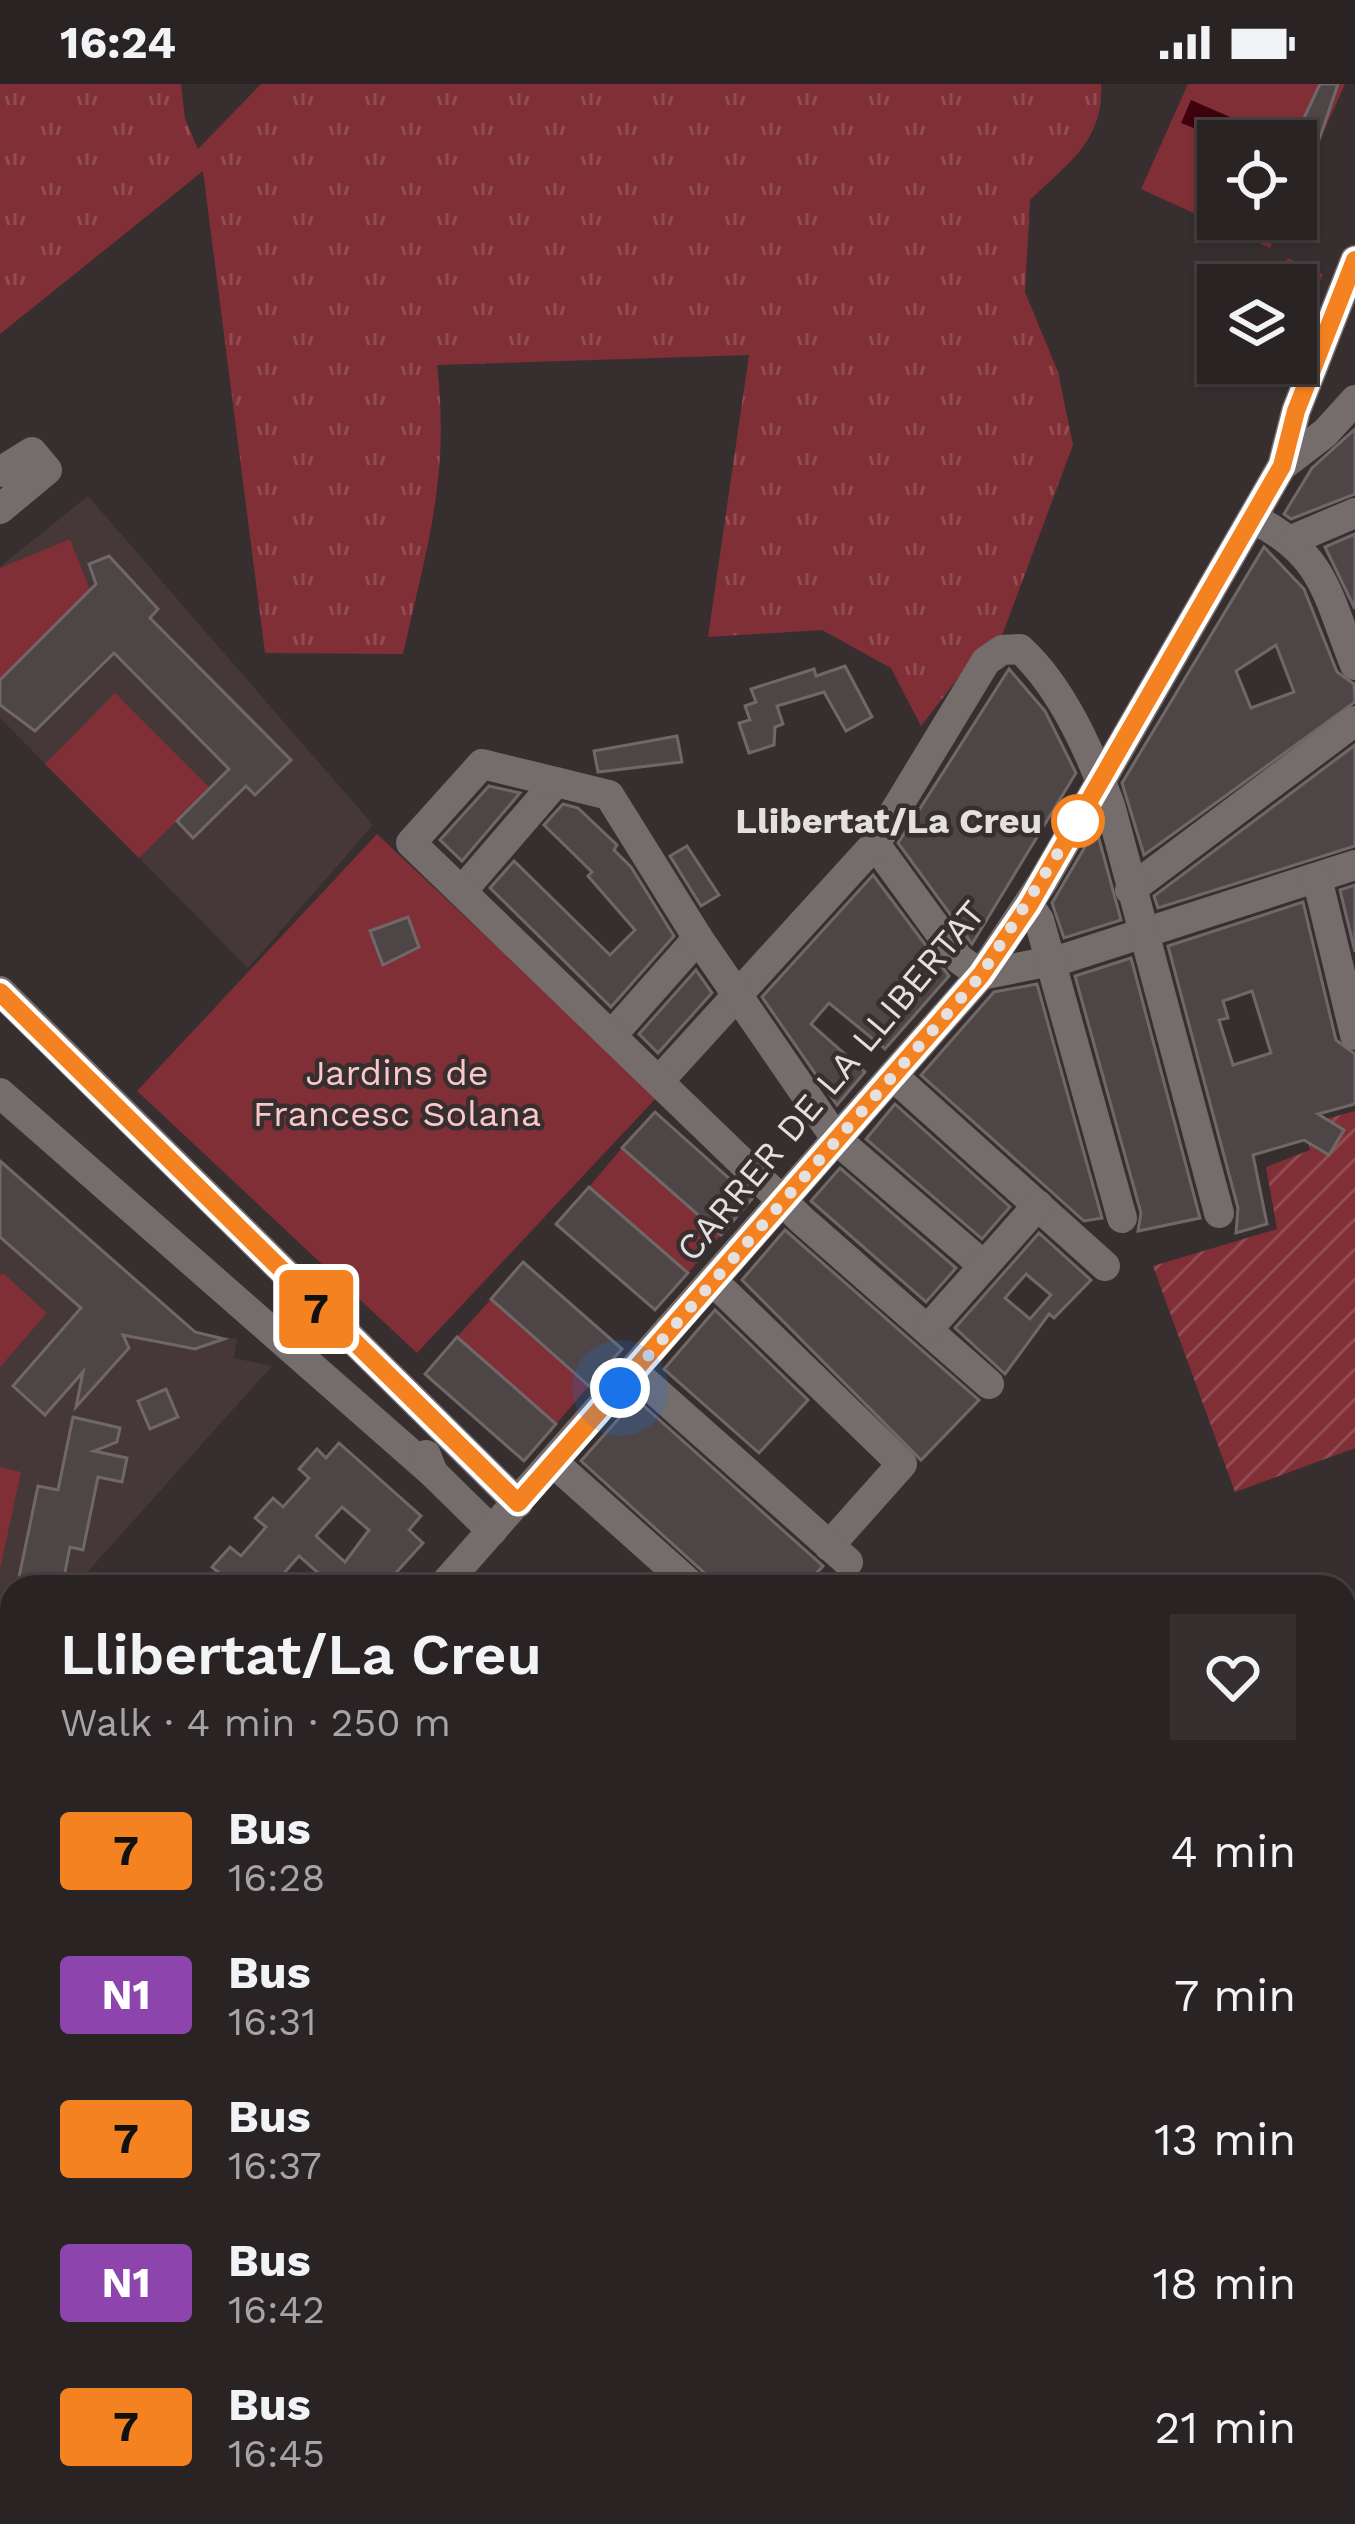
<!DOCTYPE html>
<html lang="en">
<head>
<meta charset="utf-8">
<style>
  :root { --surface:#292323; --page:#352f30; --text:#f1f3f6; --muted:#a5a4a6; --line:#454041 }
  body { margin:0; font-family:"Work Sans",sans-serif; background:var(--page); color:var(--text); height:100vh; display:flex; flex-direction:column; font-size:45px; white-space:nowrap }
  * { box-sizing:border-box; margin:0 }
  p { font-size:39px; color:var(--muted) }
  .icon { flex:none; width:66px; height:66px; fill:none; stroke:currentColor; stroke-width:2; stroke-linecap:round; stroke-linejoin:round }
  .map { position:relative; flex:1; overflow:hidden }
  .side { position:absolute; left:0px; top:1491px; width:1356px; height:951px; display:flex; flex-direction:column; background:var(--surface); border-radius:36px 36px 0 0; box-shadow:0 3px 9px #0004,0 0 0 3px var(--line) }
  .side>* { flex:none }
  .badge { padding:0 24px; border-radius:9px; font-size:42px; line-height:78px }
  .buttons { position:absolute; left:1197px; top:36px; display:grid; gap:24px }
  .buttons a { display:grid; place-items:center; width:120px; height:120px; border-radius:0px; background:var(--surface); box-shadow:0 3px 9px #0004,0 0 0 3px var(--line); font-size:60px }
  .you { position:absolute; width:60px; height:60px; margin:-30px; border:9px solid #fff; border-radius:50%; background:#1a73e8; box-shadow:0 0 0 18px #1a73e833 }
  .map>.badge { position:absolute; translate:-50% -50%; box-shadow:0 0 0 6px #fff }
  .round { display:grid; place-items:center; flex:none; width:126px; height:126px; border-radius:0px; background:var(--page) }
  .summary { display:flex; align-items:center; justify-content:space-between; height:204px; padding:0 60px }
  h1 { font-size:57px; font-weight:600; line-height:90px }
  ul { padding:0; list-style:none }
  li { display:flex; align-items:center; gap:36px; height:144px; padding:0 60px }
  li div { flex:1 }
  li b { display:block; font-size:45px }
  li em { font-style:normal }
  li .badge { min-width:132px; font-weight:700; text-align:center }
  .status { display:flex; justify-content:space-between; align-items:center; height:84px; padding:0 60px; background:var(--surface); direction:ltr }
  .status svg { height:33px; fill:currentColor }
  .map>svg:first-child { display:block }
  .built { fill:#463738 }
  .grass { fill:url(#grass-tufts) }
  .park { fill:#802f36 }
  .garden { fill:url(#garden-furrows) }
  .water { fill:#3f020d }
  .building { fill:#4e4646; stroke:#706868; stroke-width:3; fill-rule:evenodd }
  .lines { fill:none; stroke-linecap:round; stroke-linejoin:round }
  .minor { stroke:#756c6c; stroke-width:30 }
  .major { stroke:#c08d8e; stroke-width:30 }
  .line-casing { stroke:#fff; stroke-width:27 }
  .line { stroke:#f58220; stroke-width:18 }
  .walk { stroke:#e5e0e0; stroke-width:12; stroke-dasharray:0 21.6 }
  .stop-dot { fill:#fff; stroke:#f58220; stroke-width:6 }
  .labels { text-anchor:middle; dominant-baseline:central; stroke-width:9; stroke-linejoin:round; paint-order:stroke }
  .stop-label { font-size:36px; font-weight:bold; fill:#e5e0e0; stroke:#372f2f; text-anchor:end }
  .park-label { font-size:36px; fill:#fac8c8; stroke:#372f2f }
  .street-label { font-size:36px; fill:#e5e0e0; stroke:#372f2f }
</style>
</head>
<body>
<div class="status"><b>16:24</b><svg viewBox="0 0 49 12"><path d="M0 12V9h3v3zM5 12V6h3v6zM10 12V3h3v9zM15 12V0h3v12zM26 1h20v11H26zM47 4h2v5h-2z"/></svg></div>
<div class="map">
<svg width="1355" height="2440" viewBox="0 0 1355 2440">
  <defs>
    <pattern id="grass-tufts" width="24" height="20" patternUnits="userSpaceOnUse" patternTransform="scale(3)"><rect width="24" height="20" fill="#802f36"/><path d="M3 7l-1-3M5 7V3M7 7l1-3M15 17l-1-3M17 17v-4M19 17l1-3" fill="none" stroke="#924d53"/></pattern>
    <pattern id="garden-furrows" width="10" height="10" patternUnits="userSpaceOnUse" patternTransform="scale(3)"><rect width="10" height="10" fill="#802f36"/><path d="M-1 1l2-2M0 10L10 0M9 11l2-2" fill="none" stroke="#924d53"/></pattern>
  </defs>
  <rect width="100%" height="100%" fill="#372f2f"/>
  <g class="built">
    <polygon points="88,412 373,741 248,884 0,634 0,483"/>
    <polygon points="0,1077 195,1248 237,1255 234,1274 272,1282 74,1503 12,1503 12,1901 0,1905"/>
  </g>
  <g class="grass">
    <path d="M 0,0 L 181,0 L 185,35 L 198,65 L 261,0 L 1101,0 C 1104,57 1068,79 1030,116 L 1025,208 L 1058,288 L 1073,361 L 1001,554 L 976,571 L 921,642 L 891,584 L 822,546 L 708,553 L 749,271 L 437,281 C 450,393 427,462 403,570 L 265,569 L 203,87 L 0,250 Z"/>
    <polygon points="1344,2090 1355,2092 1355,2440 1191,2440 1192,2430 1344,2430"/>
  </g>
  <g class="park">
    <polygon points="1188,0 1345,0 1296,109 1296,57 1218,57 1218,135 1284,135 1270,164 1141,105"/>
    <polygon points="1288,174 1323,190 1296,255 1296,201 1278,201"/>
    <polygon points="70,455 90,506 0,596 0,484"/>
    <polygon points="115,609 210,704 139,774 45,680"/>
    <polygon points="377,750 657,1013 417,1269 137,1007"/>
    <polygon points="622,1064 721,1151 688,1189 589,1103"/>
    <polygon points="3,1189 47,1229 0,1283 0,1192"/>
    <polygon points="491,1215 589,1302 556,1340 457,1253"/>
    <polygon points="0,1383 21,1388 0,1485"/>
  </g>
  <g class="garden">
    <polygon points="1355,1027 1355,1364 1235,1408 1153,1182 1277,1145 1266,1083 1310,1066 1304,1041"/>
    <polygon points="273,2430 405,2430 403,2440 271,2440"/>
  </g>
  <polygon class="water" points="1191,16 1237,36 1227,57 1181,39"/>
  <g class="building">
    <polygon points="1320,0 1338,0 1316,65 1294,55"/>
    <polygon points="1355,345 1355,410 1291,435 1284,430 1312,384"/>
    <polygon points="1355,450 1355,525 1325,463"/>
    <path d="M 1264,463 L 1304,505 L 1337,588 L 1354,600 L 1355,618 L 1144,771 L 1122,699 ZM 1276,561 L 1294,608 L 1251,624 L 1236,587 Z"/>
    <polygon points="109,472 158,525 150,534 291,676 255,711 246,702 193,754 177,737 229,685 114,569 35,647 0,621 0,596 96,500 89,480"/>
    <polygon points="845,582 872,633 846,647 824,608 777,622 783,640 775,643 774,661 749,669 739,639 750,636 745,622 756,618 751,605 814,585 816,592"/>
    <polygon points="1009,585 1045,627 1076,689 972,860 898,759"/>
    <polygon points="677,652 682,678 598,688 594,667"/>
    <polygon points="1355,661 1355,762 1158,824 1154,812"/>
    <polygon points="489,702 520,709 462,777 440,756"/>
    <polygon points="563,720 578,724 617,761 614,766 631,783 674,852 611,923 490,804 514,777 610,871 635,846 588,792 592,788 544,741"/>
    <polygon points="1096,744 1121,836 1064,854 1052,819"/>
    <polygon points="687,762 719,811 701,822 670,772"/>
    <polygon points="873,791 949,892 885,965 829,919 811,940 865,988 837,1021 762,913"/>
    <polygon points="1355,801 1355,868 1340,806"/>
    <path d="M 1303,818 L 1336,956 L 1355,970 L 1355,1020 L 1318,1030 L 1344,1046 L 1329,1071 L 1304,1056 L 1253,1071 L 1267,1140 L 1236,1149 L 1238,1124 L 1168,862 ZM 1252,907 L 1271,969 L 1233,981 L 1219,936 L 1228,934 L 1223,917 Z"/>
    <polygon points="408,833 419,863 383,881 370,847"/>
    <polygon points="1131,874 1200,1134 1138,1147 1141,1129 1075,892"/>
    <polygon points="696,886 712,909 658,969 639,950"/>
    <polygon points="1037,900 1102,1134 1084,1137 921,991 994,908"/>
    <polygon points="895,1020 1010,1123 982,1155 866,1055"/>
    <polygon points="655,1028 752,1115 721,1151 622,1064"/>
    <polygon points="0,1077 195,1248 224,1255 195,1265 123,1251 129,1264 76,1323 83,1288 45,1331 13,1302 81,1224 0,1153"/>
    <polygon points="840,1084 956,1184 926,1218 811,1117"/>
    <polygon points="589,1103 688,1189 655,1226 556,1140"/>
    <polygon points="785,1146 979,1316 921,1376 742,1196"/>
    <path d="M 1039,1149 L 1091,1196 L 1054,1234 L 1049,1230 L 1005,1290 L 955,1244 ZM 1026,1190 L 1051,1211 L 1030,1235 L 1005,1214 Z"/>
    <polygon points="523,1178 622,1265 589,1302 491,1215"/>
    <polygon points="715,1226 808,1316 759,1369 664,1285"/>
    <polygon points="457,1253 556,1340 524,1377 425,1290"/>
    <polygon points="166,1305 178,1333 150,1345 138,1317"/>
    <polygon points="636,1315 823,1482 804,1503 720,1503 581,1377"/>
    <polygon points="73,1333 120,1344 117,1358 94,1367 127,1374 122,1398 98,1393 83,1466 70,1463 62,1503 17,1503 38,1402 58,1406"/>
    <path d="M 339,1359 L 421,1432 L 409,1446 L 423,1459 L 392,1493 L 404,1503 L 334,1503 L 299,1472 L 272,1503 L 214,1503 L 223,1492 L 212,1483 L 230,1463 L 241,1472 L 266,1443 L 255,1434 L 273,1414 L 283,1423 L 309,1394 L 299,1385 L 317,1365 L 326,1374 ZM 342,1423 L 369,1446 L 345,1478 L 316,1452 Z"/>
  </g>
  <g class="lines">
    <g class="minor">
      <polyline points="1282,382 1296,327 1355,176"/>
      <polyline points="0,388 32,368 47,386 0,425"/>
      <path d="M 1254,435 C 1325,471 1327,511 1355,581"/>
      <polyline points="1294,455 1355,429"/>
      <polyline points="875,760 959,875 981,891 1066,874 1355,781"/>
      <polyline points="1317,794 1355,951"/>
      <polyline points="1130,806 1355,637"/>
      <polyline points="462,807 556,698"/>
      <polyline points="1029,821 1039,836 1122,1134"/>
      <polyline points="0,907 518,1419"/>
      <polyline points="612,951 698,854"/>
      <polyline points="893,992 1105,1182"/>
      <path d="M 659,997 L 875,760 L 986,577 L 1002,566 L 1020,565 C 1062,603 1090,668 1110,721 L 1219,1129"/>
      <polyline points="0,1009 433,1389"/>
      <polyline points="984,1182 837,1056 698,854 609,711 482,680 411,759 802,1136 989,1300"/>
      <polyline points="713,1197 902,1380 829,1462"/>
      <polyline points="928,1245 1038,1121"/>
      <polyline points="634,1288 848,1478"/>
      <polyline points="426,1371 433,1389 492,1447"/>
      <polyline points="554,1379 693,1503"/>
      <polyline points="442,1503 981,891 1042,799 1282,382 1325,349 1355,316"/>
      <polyline points="0,1939 12,1930"/>
      <polyline points="0,2136 12,2135"/>
      <polyline points="0,2402 12,2346"/>
      <polyline points="263,2440 265,2430"/>
    </g>
    <g class="major">
      <polyline points="0,1975 12,1977"/>
      <polyline points="1344,2068 1355,2067"/>
    </g>
  </g>
  <g class="lines">
    <g class="line-casing">
      <polyline id="line" points="0,908 518,1419 981,891 1029,821 1282,382 1296,327 1355,176"/>
    </g>
    <use href="#line" class="line"/>
    <polyline class="walk" points="620,1304 981,891 1082,731 1078,737"/>
  </g>
  <circle class="stop-dot" cx="1078" cy="737" r="24"/>
  <g class="labels">
    <g class="stop-label">
      <text x="1042" y="737">Llibertat/La Creu</text>
    </g>
    <g class="park-label">
      <text x="397" y="989">Jardins de<tspan x="397" dy="41">Francesc Solana</tspan></text>
    </g>
    <g class="street-label">
      <text transform="translate(831 997) rotate(-50)">CARRER DE LA LLIBERTAT</text>
    </g>
  </g>
</svg>
<div class="buttons">
<a><svg class="icon" aria-label="locate" viewBox="0 0 24 24"><circle cx="12" cy="12" r="6"/><path d="M12 2v4M12 18v4M2 12h4M18 12h4"/></svg></a>
<a><svg class="icon" aria-label="layers" viewBox="0 0 24 24"><path d="M12 4l9 5-9 5-9-5zM3 14l9 5 9-5"/></svg></a>
</div>
<div class="you" style="left:620px;top:1304px"></div>
<b class="badge" style="left:316px;top:1225px;background:#f58220;color:#111">7</b>
<section class="side">
<div class="summary"><div><h1>Llibertat/La Creu</h1><p>Walk · 4 min · 250 m</p></div><a class="round"><svg class="icon" aria-label="heart" viewBox="0 0 24 24"><path d="M12 20l-8-8c-3-5 5-10 8-4 3-6 11-1 8 4z"/></svg></a></div>
<ul>
<li><span class="badge" style="background:#f58220;color:#111">7</span><div><b>Bus</b><p>16:28</p></div><em>4 min</em></li>
<li><span class="badge" style="background:#8e44ad;color:#fff">N1</span><div><b>Bus</b><p>16:31</p></div><em>7 min</em></li>
<li><span class="badge" style="background:#f58220;color:#111">7</span><div><b>Bus</b><p>16:37</p></div><em>13 min</em></li>
<li><span class="badge" style="background:#8e44ad;color:#fff">N1</span><div><b>Bus</b><p>16:42</p></div><em>18 min</em></li>
<li><span class="badge" style="background:#f58220;color:#111">7</span><div><b>Bus</b><p>16:45</p></div><em>21 min</em></li>
</ul>
</section>
</div>
</body>
</html>
